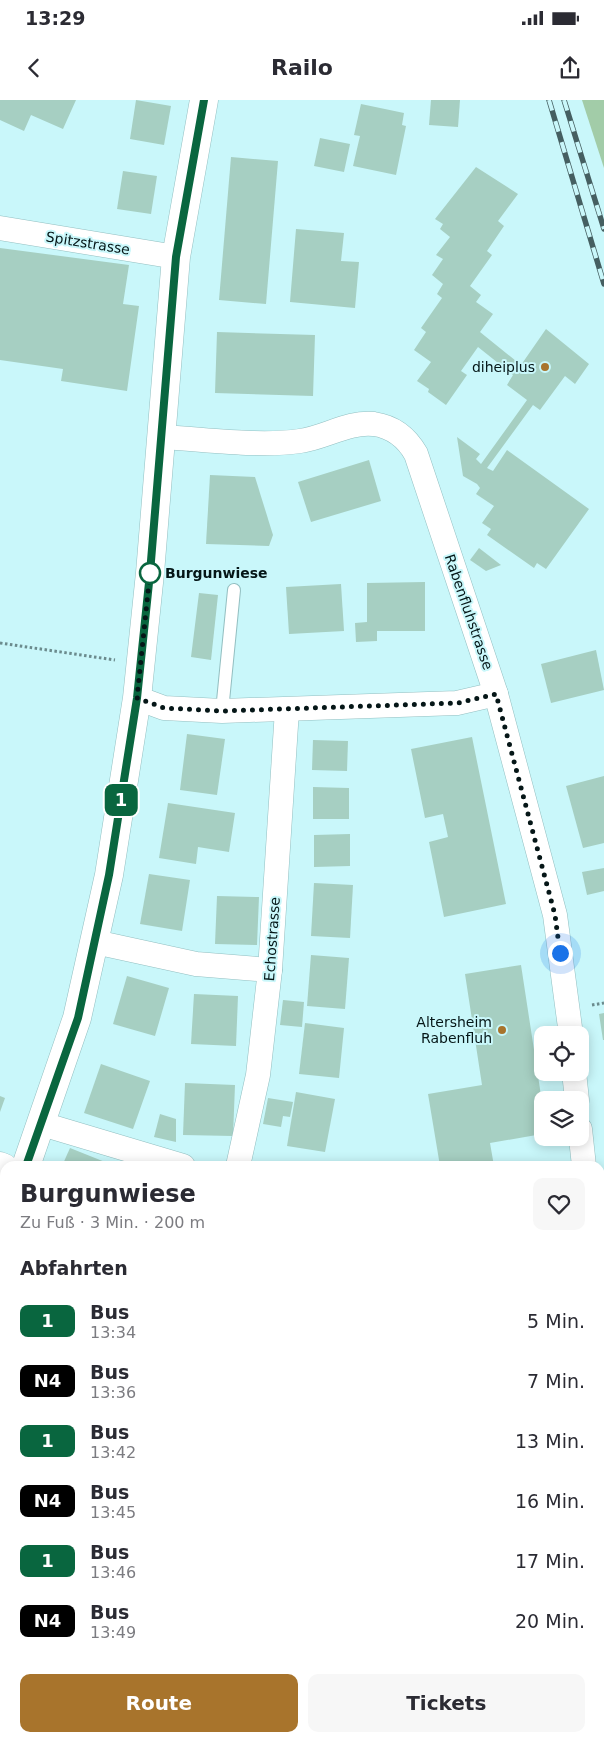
<!DOCTYPE html>
<html lang="de">
<head>
<meta charset="utf-8">
<style>
  :root { --surface:#fff; --page:#f7f7f7; --text:#2b2b33; --muted:#7c7c81; --accent:#a8742c }
  body { margin:0; font-family:"DejaVu Sans",sans-serif; background:var(--page); color:var(--text); height:100vh; display:flex; flex-direction:column; font-size:19px; white-space:nowrap }
  * { box-sizing:border-box; margin:0 }
  p { font-size:16px; color:var(--muted) }
  .icon { flex:none; width:28px; height:28px; fill:none; stroke:currentColor; stroke-width:2; stroke-linecap:round; stroke-linejoin:round }
  .map { position:relative; flex:1; overflow:hidden }
  .side { position:absolute; left:0px; top:1061px; width:605px; height:581px; display:flex; flex-direction:column; background:var(--surface); border-radius:15px 15px 0 0; box-shadow:0 2px 12px #0003 }
  .side>* { flex:none }
  .badge { padding:0 10px; border-radius:8px; font-size:18px; line-height:32px }
  .controls { position:absolute; left:534px; top:926px; display:grid; gap:10px }
  .controls a { display:grid; place-items:center; width:55px; height:55px; border-radius:10px; background:var(--surface); box-shadow:0 2px 12px #0003; font-size:25px }
  .you { position:absolute; width:25px; height:25px; margin:-12px; border:4px solid #fff; border-radius:50%; background:#1a73e8; box-shadow:0 0 0 8px #1a73e833 }
  .map>.badge { position:absolute; translate:-50% -50%; box-shadow:0 0 0 2px #fff }
  h2 { padding:0 20px; font-size:19px; line-height:45px }
  .round { display:grid; place-items:center; flex:none; width:52px; height:52px; border-radius:10px; background:var(--page) }
  .summary { display:flex; align-items:center; justify-content:space-between; height:85px; padding:0 20px }
  h1 { font-size:24px; font-weight:700; line-height:38px }
  .cta { display:flex; gap:10px; margin-top:auto; padding:10px 20px }
  .cta a { flex:1; height:58px; border-radius:10px; background:var(--accent); color:#fff; font-size:20px; font-weight:700; line-height:58px; text-align:center }
  .cta a+a { background:var(--page); color:var(--text) }
  ul { padding:0; list-style:none }
  li { display:flex; align-items:center; gap:15px; height:60px; padding:0 20px }
  li div { flex:1 }
  li b { display:block; font-size:19px }
  li em { font-style:normal }
  li .badge { min-width:55px; font-weight:700; text-align:center }
  .status { display:flex; justify-content:space-between; align-items:center; height:35px; padding:0 25px; background:var(--surface); direction:ltr }
  .status svg { height:14px; fill:currentColor }
  header { display:flex; justify-content:space-between; align-items:center; height:65px; padding:0 20px; background:var(--surface); font-size:22px; font-weight:700 }
  .map>svg:first-child { display:block }
  .green { fill:#a2cca8 }
  .building { fill:#a6cfc2 }
  .lines { fill:none; stroke-linecap:round; stroke-linejoin:round }
  .service-casing { stroke:#93bfc1; stroke-width:14 }
  .minor-casing { stroke:#93bfc1; stroke-width:25 }
  .tertiary-casing { stroke:#93bfc1; stroke-width:29 }
  .path { stroke:#6b8b8d; stroke-width:3; stroke-dasharray:2.5 2.5; stroke-linecap:butt }
  .service { stroke:#fff; stroke-width:12 }
  .minor { stroke:#fff; stroke-width:24 }
  .tertiary { stroke:#fff; stroke-width:28 }
  .rail-casing { stroke:#455f61; stroke-width:5.5 }
  .rail { stroke:#c9f7fa; stroke-width:4; stroke-dasharray:11; stroke-linecap:butt }
  .line-casing { stroke:#fff; stroke-width:11 }
  .line { stroke:#09663f; stroke-width:8 }
  .walk { stroke:#051617; stroke-width:5; stroke-dasharray:0 9 }
  .poi-dot { fill:#a8742c; stroke:#c9f7fa; stroke-width:2 }
  .stop-dot { fill:#fff; stroke:#09663f; stroke-width:2.5 }
  .labels { text-anchor:middle; dominant-baseline:central; stroke-width:4; stroke-linejoin:round; paint-order:stroke }
  .street-label { font-size:14px; fill:#051617; stroke:#c9f7fa }
  .poi-label { font-size:14px; fill:#051617; stroke:#c9f7fa; text-anchor:end }
  .stop-label { font-size:14px; font-weight:bold; fill:#051617; stroke:#c9f7fa; text-anchor:start }
</style>
</head>
<body>
<div class="status"><b>13:29</b><svg viewBox="0 0 49 12"><path d="M0 12V9h3v3zM5 12V6h3v6zM10 12V3h3v9zM15 12V0h3v12zM26 1h20v11H26zM47 4h2v5h-2z"/></svg></div>
<header><svg class="icon" aria-label="back" viewBox="0 0 24 24"><path d="M15 5l-7 7 7 7"/></svg>Railo<svg class="icon" aria-label="share" viewBox="0 0 24 24"><path d="M12 15V3M7 8l5-5 5 5M5 13v7h14v-7"/></svg></header>
<div class="map">
<svg width="604" height="1642" viewBox="0 0 604 1642">
  <rect width="100%" height="100%" fill="#c9f7fa"/>
  <polygon class="green" points="582,0 604,0 604,68"/>
  <g class="building">
    <polygon points="0,0 76,0 63,29 31,15 24,31 0,20"/>
    <polygon points="136,0 171,6 164,45 130,39"/>
    <polygon points="431,0 460,0 458,27 429,25"/>
    <polygon points="361,4 404,13 402,25 406,26 396,75 353,66 360,36 354,35"/>
    <polygon points="320,38 350,44 344,72 314,66"/>
    <polygon points="231,57 278,61 266,204 219,200"/>
    <polygon points="476,67 518,94 498,121 504,126 487,151 492,155 470,186 481,195 476,202 493,214 480,232 521,265 546,229 589,264 575,284 565,276 540,310 533,305 487,368 493,371 507,350 589,409 546,469 537,463 534,468 487,435 491,429 482,423 494,406 476,394 480,388 477,384 463,376 457,337 480,354 476,359 481,364 527,300 507,285 513,275 478,247 461,271 467,275 446,305 428,292 429,289 417,281 431,262 414,250 426,232 421,228 442,198 437,194 443,184 432,175 443,159 436,155 450,137 440,129 443,124 435,119"/>
    <polygon points="123,71 157,76 151,114 117,109"/>
    <polygon points="296,129 344,133 341,161 359,162 355,208 290,202"/>
    <polygon points="0,148 129,165 123,204 139,206 127,291 61,281 63,269 0,260"/>
    <polygon points="217,232 315,235 313,296 215,293"/>
    <polygon points="369,360 381,401 311,422 298,382"/>
    <polygon points="210,375 255,377 273,435 269,446 206,444"/>
    <polygon points="479,448 501,465 486,471 470,460"/>
    <polygon points="425,482 425,531 377,531 377,541 356,542 355,523 367,522 367,483"/>
    <polygon points="341,484 344,531 289,534 286,487"/>
    <polygon points="199,493 218,495 211,560 191,557"/>
    <polygon points="596,550 604,590 551,603 541,564"/>
    <polygon points="187,634 225,639 217,695 180,690"/>
    <polygon points="472,637 506,804 444,817 429,742 448,737 443,714 425,718 411,649"/>
    <polygon points="313,640 348,641 347,671 312,670"/>
    <polygon points="604,676 604,743 583,748 566,686"/>
    <polygon points="313,687 349,688 349,719 313,719"/>
    <polygon points="168,703 235,713 229,752 198,747 196,764 159,758"/>
    <polygon points="350,734 350,766 314,767 314,735"/>
    <polygon points="604,768 604,791 587,795 582,772"/>
    <polygon points="149,774 190,780 182,831 140,824"/>
    <polygon points="314,783 353,785 350,838 311,836"/>
    <polygon points="217,796 259,797 257,845 215,844"/>
    <polygon points="311,855 349,858 345,909 307,906"/>
    <polygon points="521,865 542,1002 542,1034 490,1043 494,1066 440,1066 428,994 482,985 465,874"/>
    <polygon points="127,876 169,888 155,936 113,924"/>
    <polygon points="194,894 238,896 236,946 191,944"/>
    <polygon points="283,900 304,902 302,927 280,925"/>
    <polygon points="604,913 604,940 603,940 599,914"/>
    <polygon points="305,923 344,928 339,978 299,974"/>
    <polygon points="101,964 150,981 133,1029 84,1013"/>
    <polygon points="185,983 235,985 233,1036 183,1035"/>
    <polygon points="296,992 335,999 325,1052 287,1046"/>
    <polygon points="0,996 5,998 0,1012"/>
    <polygon points="268,998 293,1002 290,1017 283,1016 281,1027 263,1024"/>
    <polygon points="160,1014 176,1019 176,1042 154,1037"/>
    <polygon points="70,1048 115,1066 62,1066"/>
    <polygon points="4,1211 5,1212 5,1254 0,1252 0,1220"/>
    <polygon points="0,1266 5,1268 5,1311 0,1309"/>
    <polygon points="604,1313 604,1403 603,1403 600,1385 600,1314"/>
    <polygon points="0,1342 5,1343 5,1382 0,1379"/>
    <polygon points="604,1406 604,1511 600,1512 600,1407"/>
    <polygon points="5,1437 5,1453 0,1451"/>
    <polygon points="0,1516 5,1519 5,1579 0,1589"/>
    <polygon points="600,1520 604,1543 604,1548 600,1549"/>
  </g>
  <g class="lines">
    <g class="service-casing">
      <polyline id="service" points="222,611 234,490"/>
    </g>
    <g class="minor-casing">
      <g id="minor">
        <polyline points="0,128 176,157"/>
        <path d="M 161,337 C 204,339 258,347 300,341 C 324,338 349,321 374,324 C 394,327 407,338 416,354 L 496,594 L 555,815 L 571,935"/>
        <polyline points="137,598 164,608 222,611 457,603 496,594"/>
        <polyline points="95,842 196,864 270,870"/>
        <polyline points="574,972 577,1000"/>
        <polyline points="42,1024 183,1066"/>
        <polyline points="580,1029 584,1066"/>
        <polyline points="0,1064 5,1066"/>
        <polyline points="238,1066 258,975 270,870 287,610"/>
        <polyline points="0,1177 5,1179"/>
        <polyline points="19,1638 19,1642"/>
      </g>
    </g>
    <g class="tertiary-casing">
      <g id="tertiary">
        <polyline points="26,1066 77,918 109,775 137,598 150,473 176,157 204,0"/>
        <polyline points="0,1124 5,1113"/>
        <polyline points="600,1584 604,1583"/>
        <polyline points="39,1642 83,1638"/>
      </g>
    </g>
    <g class="path">
      <polyline points="0,543 115,560"/>
      <polyline points="592,905 604,903"/>
      <polyline points="600,1244 604,1246"/>
      <polyline points="309,1638 309,1642"/>
    </g>
    <use href="#service" class="service"/>
    <use href="#minor" class="minor"/>
    <use href="#tertiary" class="tertiary"/>
    <g class="rail-casing">
      <g id="rail">
        <polyline points="549,0 604,184"/>
        <polyline points="564,0 604,129"/>
      </g>
    </g>
    <use href="#rail" class="rail"/>
  </g>
  <g class="lines">
    <g class="line-casing">
      <polyline id="line" points="26,1066 78,918 109,775 137,598 150,473 176,157 204,0"/>
    </g>
    <use href="#line" class="line"/>
    <polyline class="walk" points="150,473 137,598 164,608 222,611 458,603 496,594 555,815 560,853"/>
  </g>
  <g class="poi-dot">
    <circle cx="545" cy="267" r="5"/>
    <circle cx="502" cy="930" r="5"/>
  </g>
  <circle class="stop-dot" cx="150" cy="473" r="10"/>
  <g class="labels">
    <g class="street-label">
      <text transform="translate(88 143) rotate(9)">Spitzstrasse</text>
      <text transform="translate(469 512) rotate(71)">Rabenfluhstrasse</text>
      <text transform="translate(272 839) rotate(-86)">Echostrasse</text>
    </g>
    <g class="poi-label">
      <text x="535" y="267">diheiplus</text>
      <text x="492" y="922">Altersheim<tspan x="492" dy="16">Rabenfluh</tspan></text>
    </g>
    <g class="stop-label">
      <text x="165" y="473">Burgunwiese</text>
    </g>
  </g>
</svg>
<div class="controls">
<a><svg class="icon" aria-label="locate" viewBox="0 0 24 24"><circle cx="12" cy="12" r="6"/><path d="M12 2v4M12 18v4M2 12h4M18 12h4"/></svg></a>
<a><svg class="icon" aria-label="layers" viewBox="0 0 24 24"><path d="M12 4l9 5-9 5-9-5zM3 14l9 5 9-5"/></svg></a>
</div>
<div class="you" style="left:560px;top:853px"></div>
<b class="badge" style="left:121px;top:700px;background:#09663f;color:#fff">1</b>
<section class="side">
<div class="summary"><div><h1>Burgunwiese</h1><p>Zu Fuß · 3 Min. · 200 m</p></div><a class="round"><svg class="icon" aria-label="heart" viewBox="0 0 24 24"><path d="M12 20l-8-8c-3-5 5-10 8-4 3-6 11-1 8 4z"/></svg></a></div>
<h2>Abfahrten</h2>
<ul>
<li><span class="badge" style="background:#09663f;color:#fff">1</span><div><b>Bus</b><p>13:34</p></div><em>5 Min.</em></li>
<li><span class="badge" style="background:#000;color:#fff">N4</span><div><b>Bus</b><p>13:36</p></div><em>7 Min.</em></li>
<li><span class="badge" style="background:#09663f;color:#fff">1</span><div><b>Bus</b><p>13:42</p></div><em>13 Min.</em></li>
<li><span class="badge" style="background:#000;color:#fff">N4</span><div><b>Bus</b><p>13:45</p></div><em>16 Min.</em></li>
<li><span class="badge" style="background:#09663f;color:#fff">1</span><div><b>Bus</b><p>13:46</p></div><em>17 Min.</em></li>
<li><span class="badge" style="background:#000;color:#fff">N4</span><div><b>Bus</b><p>13:49</p></div><em>20 Min.</em></li>
</ul>
<div class="cta"><a>Route</a><a>Tickets</a></div>
</section>
</div>
</body>
</html>
